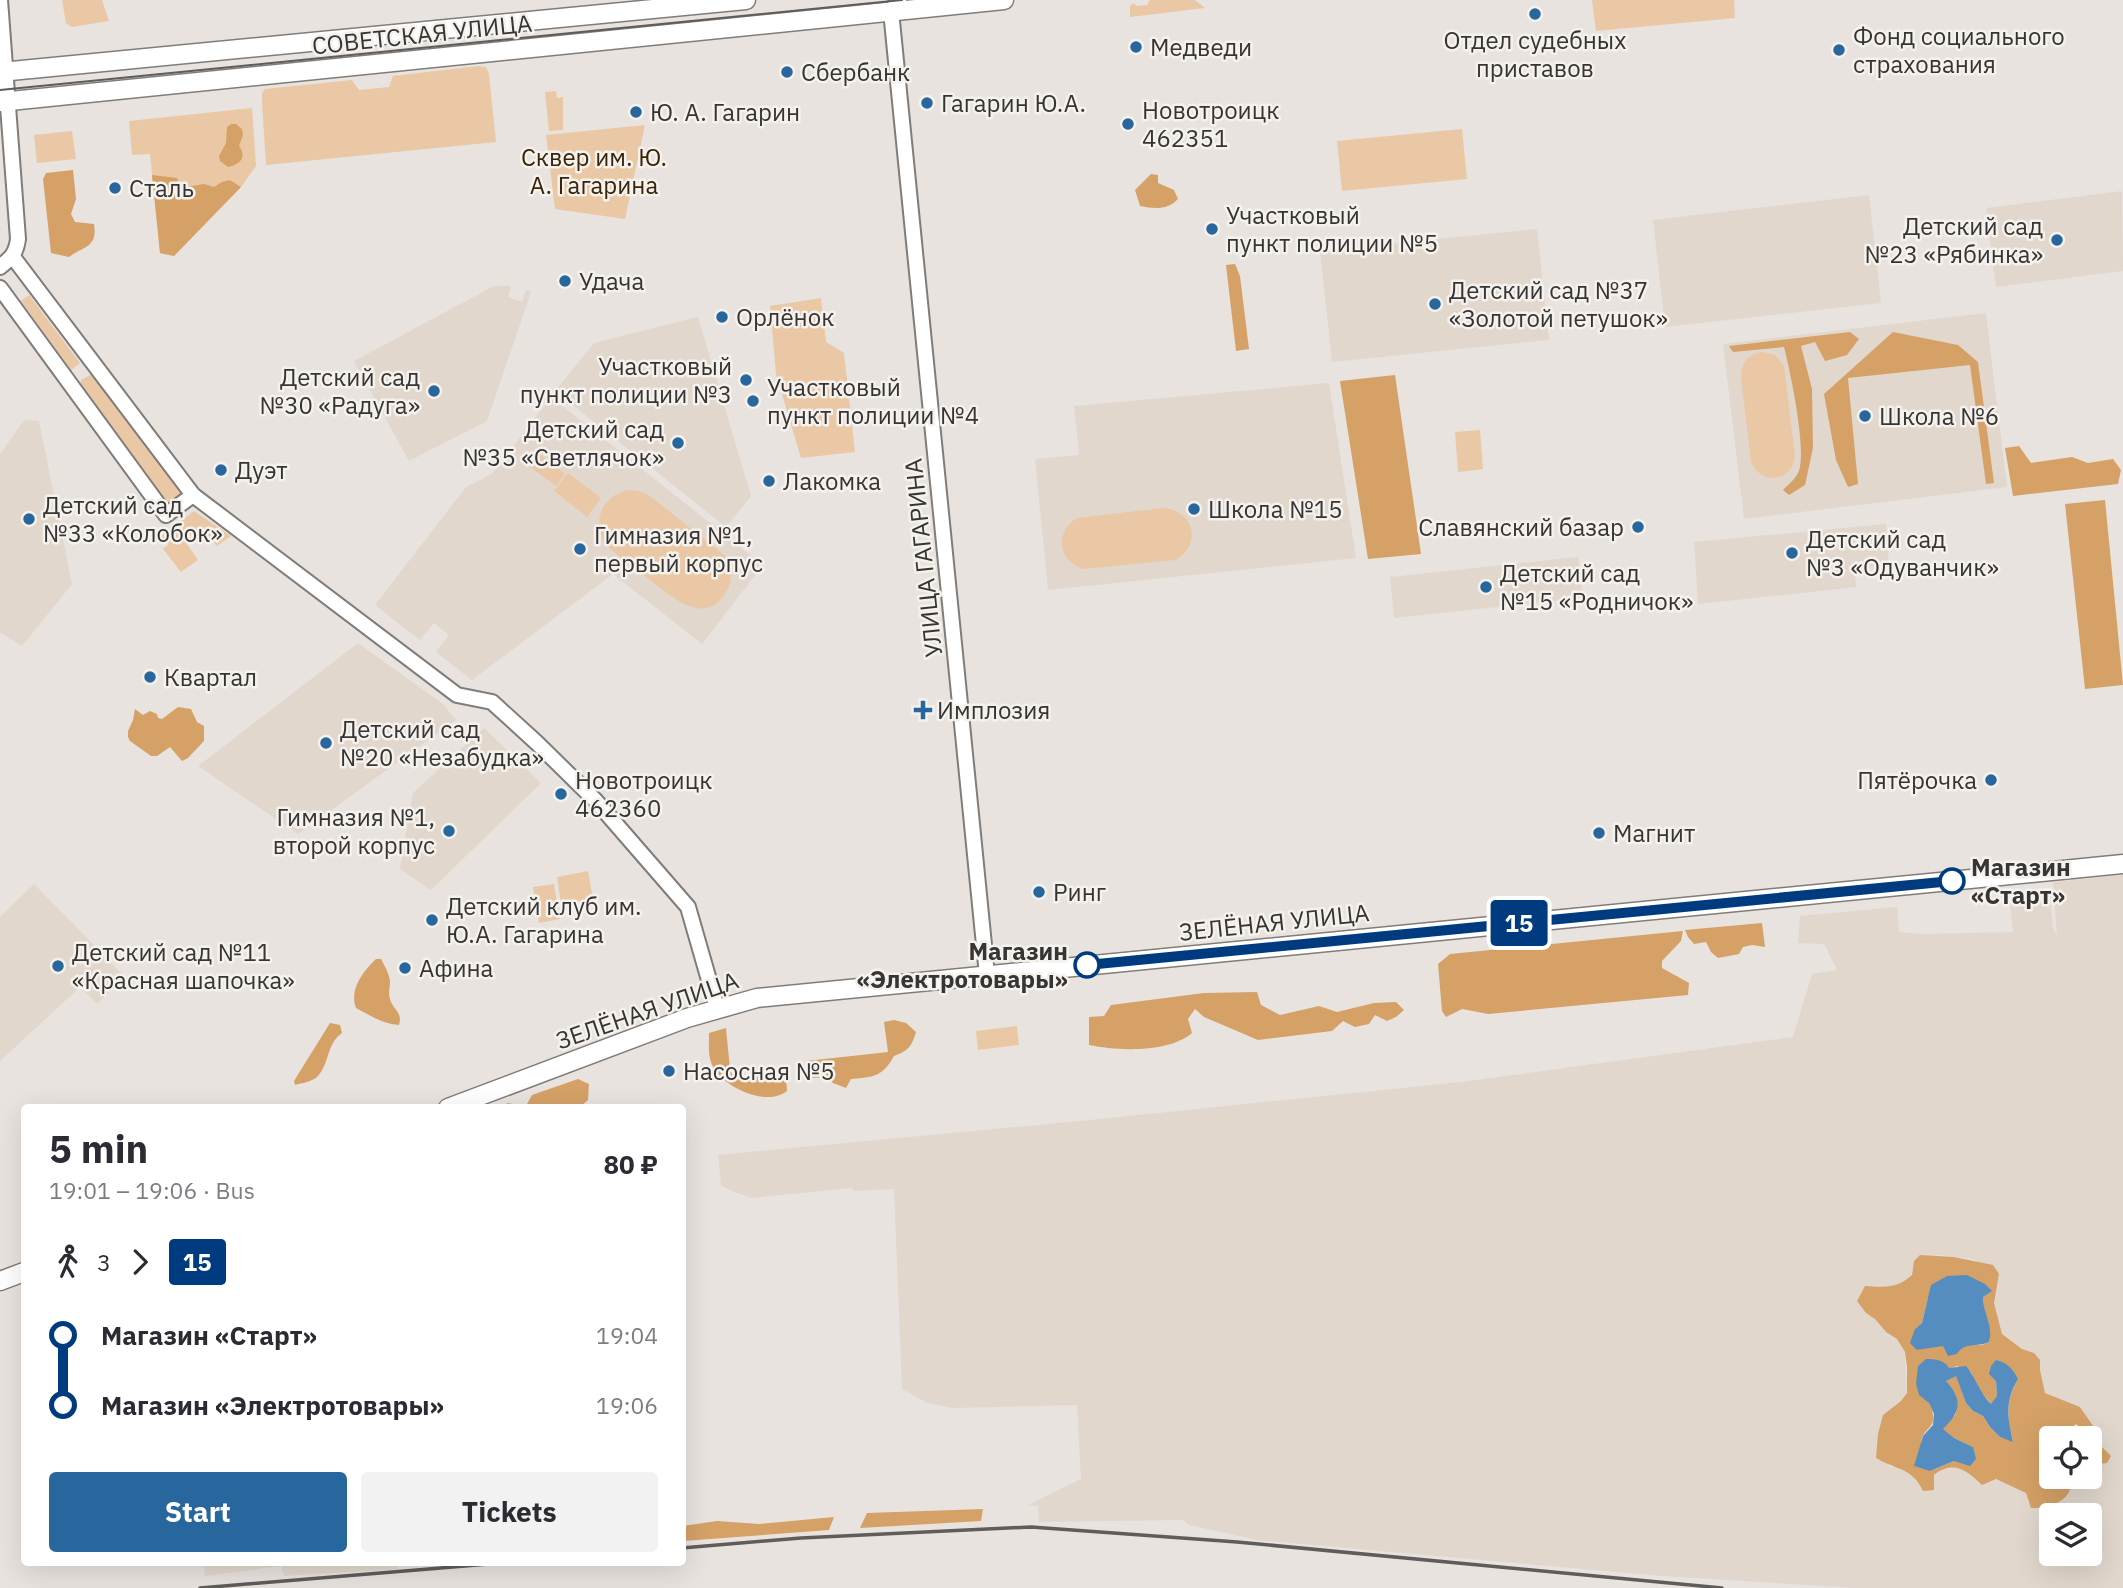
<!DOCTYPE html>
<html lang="en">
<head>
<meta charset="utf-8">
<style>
  :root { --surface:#fff; --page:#f2f2f3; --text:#2b2b33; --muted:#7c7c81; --accent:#28679e }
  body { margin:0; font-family:"IBM Plex Sans",sans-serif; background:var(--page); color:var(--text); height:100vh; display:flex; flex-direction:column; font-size:26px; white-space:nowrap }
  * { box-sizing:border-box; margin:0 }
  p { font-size:23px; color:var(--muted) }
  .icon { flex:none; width:38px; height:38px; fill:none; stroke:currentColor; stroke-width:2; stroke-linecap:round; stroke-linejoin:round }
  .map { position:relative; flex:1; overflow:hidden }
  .drawer { position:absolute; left:21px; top:1104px; width:665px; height:462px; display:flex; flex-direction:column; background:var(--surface); border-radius:7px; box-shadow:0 7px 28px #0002 }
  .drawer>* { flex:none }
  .badge { padding:0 14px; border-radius:5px; font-size:24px; line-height:46px }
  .fabs { position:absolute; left:2039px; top:1426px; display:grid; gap:14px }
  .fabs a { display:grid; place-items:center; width:63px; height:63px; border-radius:7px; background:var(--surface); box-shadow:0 7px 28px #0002; font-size:35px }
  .map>.badge { position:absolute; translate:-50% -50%; box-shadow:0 0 0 4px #fff }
  .legs { display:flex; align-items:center; gap:10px; height:77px; padding:0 28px; font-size:23px }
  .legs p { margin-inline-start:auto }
  .overview { display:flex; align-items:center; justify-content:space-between; height:119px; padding:0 28px }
  h1 { font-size:38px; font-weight:800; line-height:52px }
  .button { display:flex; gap:14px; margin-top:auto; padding:14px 28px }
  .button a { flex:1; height:80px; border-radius:7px; background:var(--accent); color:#fff; font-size:28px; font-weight:800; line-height:80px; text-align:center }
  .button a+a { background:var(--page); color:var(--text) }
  ul { padding:0 28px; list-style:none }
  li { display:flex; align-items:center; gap:24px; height:70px; font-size:26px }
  li i { display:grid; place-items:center; width:10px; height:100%; margin:0 9px; background:currentColor }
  li i::after { content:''; width:18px; height:18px; margin:-9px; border:5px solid; border-radius:50%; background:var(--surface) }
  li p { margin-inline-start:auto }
  li:first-child i { background:linear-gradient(#0000 50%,currentColor 0) }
  li:last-child i { background:linear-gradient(currentColor 50%,#0000 0) }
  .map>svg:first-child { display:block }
  .built { fill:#e1d7cd; fill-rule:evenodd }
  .green { fill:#eac8a5 }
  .forest { fill:#d5a167; fill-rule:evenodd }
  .water { fill:#568dc0 }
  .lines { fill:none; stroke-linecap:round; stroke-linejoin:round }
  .minor-casing { stroke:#807c78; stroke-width:18 }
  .major-casing { stroke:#807c78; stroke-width:21 }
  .minor { stroke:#fff; stroke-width:14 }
  .major { stroke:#fff; stroke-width:18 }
  .tram { stroke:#5f5c5a; stroke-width:2 }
  .rail { stroke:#5f5c5a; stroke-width:3.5 }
  .line-1-casing { stroke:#fff; stroke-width:16 }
  .line-1 { stroke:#003b80; stroke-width:10 }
  .poi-dot { fill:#28679e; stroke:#f5f1ec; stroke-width:2.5 }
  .stop-1-dot { fill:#fff; stroke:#003b80; stroke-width:3.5 }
  .labels { text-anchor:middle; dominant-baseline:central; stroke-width:5; stroke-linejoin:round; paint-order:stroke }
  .street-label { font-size:24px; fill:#373534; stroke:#f5f1ec }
  .poi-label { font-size:24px; fill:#373534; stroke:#f5f1ec; text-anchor:start }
  .park-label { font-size:24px; fill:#392409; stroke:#f5f1ec }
  .stop-label { font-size:24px; font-weight:bold; fill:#373534; stroke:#f5f1ec; text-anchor:start }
</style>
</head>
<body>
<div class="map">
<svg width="2123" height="1588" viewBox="0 0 2123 1588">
  <rect width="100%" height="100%" fill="#e8e3df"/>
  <g class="built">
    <polygon points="2122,191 2123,271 1996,287 1986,208"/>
    <polygon points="1869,195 1881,303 1665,327 1653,220"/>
    <polygon points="1537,229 1549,340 1332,362 1320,251"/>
    <polygon points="494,286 511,286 508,297 522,302 526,290 531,292 487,421 409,461 354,361"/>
    <polygon points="1986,313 2007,487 1744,519 1723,344"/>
    <polygon points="698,317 751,496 726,527 555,391 594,343"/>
    <polygon points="1329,383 1356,558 1048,590 1035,459 1079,455 1074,406"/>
    <polygon points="551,397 763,565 702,644 613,574 472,680 436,652 449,635 434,623 420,640 375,605 466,487 492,474"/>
    <polygon points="24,420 39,421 72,584 22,646 0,632 0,454"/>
    <polygon points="1886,524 1889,565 1855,569 1856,587 1698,604 1694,542"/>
    <polygon points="1578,557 1583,598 1394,618 1390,577"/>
    <polygon points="358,643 443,704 456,720 298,834 198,766"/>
    <polygon points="484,728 541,783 431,890 400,869 413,793"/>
    <path d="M 2123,875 L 2123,1588 L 1855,1588 L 1661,1576 L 1257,1540 L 1189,1525 L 1183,1520 L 1039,1522 L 1038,1506 L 1028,1505 L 1081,1479 L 1077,1405 L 953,1408 L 927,1403 L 902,1389 L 894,1189 L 853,1191 L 852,1188 L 750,1198 L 721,1186 L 718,1155 L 1090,1120 L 1461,1082 L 1793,1037 L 1812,974 L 1837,970 L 1824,944 L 1798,943 L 1800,916 L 1897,907 L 1899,932 L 1920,934 L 2013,932 L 2010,903 L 2050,899 L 2053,928 L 2057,935 L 2053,882 ZM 1937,1255 L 1972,1259 L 1999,1274 L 1994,1303 L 2002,1334 L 2022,1349 L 2034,1353 L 2040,1360 L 2040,1370 L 2045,1393 L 2080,1407 L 2096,1430 L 2099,1444 L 2110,1456 L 2107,1462 L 2090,1465 L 2090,1477 L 2071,1477 L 2070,1491 L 2028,1503 L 2026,1493 L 2005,1482 L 1969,1473 L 1957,1467 L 1942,1470 L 1934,1475 L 1901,1467 L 1890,1467 L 1883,1415 L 1901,1401 L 1907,1393 L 1905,1352 L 1897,1339 L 1886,1332 L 1875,1319 L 1866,1313 L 1857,1301 L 1865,1286 L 1885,1287 L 1901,1284 L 1912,1275 L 1914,1261 ZM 2051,1516 L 2090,1516 L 2090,1554 L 2051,1554 Z"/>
    <polygon points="34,884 125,977 97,1004 80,987 0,1061 0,917"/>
    <polygon points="204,1563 398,1563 397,1569 284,1576 281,1566 205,1576"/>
  </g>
  <g class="green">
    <polygon points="62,0 102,0 109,21 72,27 66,23"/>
    <polygon points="1150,0 1195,0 1205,8 1130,17 1130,6 1134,3 1136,6 1147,5"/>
    <polygon points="1592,0 1734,0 1735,18 1596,31"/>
    <polygon points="478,66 486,67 489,74 496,142 266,165 262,102 262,93 265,89 352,80 359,90 389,87 393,76"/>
    <polygon points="556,91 557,98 563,97 563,130 549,131 545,92"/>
    <polygon points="252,108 256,166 241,187 174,256 160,253 150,154 132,155 129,121"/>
    <polygon points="645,125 625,219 555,209 546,135"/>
    <polygon points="1462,129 1467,179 1342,191 1337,141"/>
    <polygon points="72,131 76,159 37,163 34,135"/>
    <polygon points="29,295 80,363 71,370 21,301"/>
    <polygon points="821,298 826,342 844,353 855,452 801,458 776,374 770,306"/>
    <path d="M 1761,352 L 1775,355 L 1784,366 L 1795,456 C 1793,482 1761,486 1751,462 L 1741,377 C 1741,363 1748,355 1761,352 Z"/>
    <polygon points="92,374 97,375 183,490 181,498 174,503 165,503 80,389 81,380"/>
    <polygon points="1480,430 1483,469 1458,472 1455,432"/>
    <polygon points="540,454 565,474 556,486 530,467"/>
    <polygon points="568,473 601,498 587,517 554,491"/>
    <path d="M 627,490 L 638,491 L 650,496 L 723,554 C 731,564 734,578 727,590 C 706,631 667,593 645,576 C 632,566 618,556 606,545 C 591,523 601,497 627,490 Z"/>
    <path d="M 1163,508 C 1194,510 1203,545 1175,560 L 1084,569 C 1058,562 1054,532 1077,518 Z"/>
    <polygon points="194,511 231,536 217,546 201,527 184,540 198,560 181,572 163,549 168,545 161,536"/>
    <polygon points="588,871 593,899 561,904 557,877"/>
    <polygon points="554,884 560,919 539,923 533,887"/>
    <polygon points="1017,1026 1019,1045 978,1050 976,1031"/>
  </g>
  <g class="forest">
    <path d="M 231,124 L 236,124 L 242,129 L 243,135 L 239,146 C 247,157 241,164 228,167 L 220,161 L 219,156 L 226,143 L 227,127 Z"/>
    <path d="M 73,170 L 76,199 L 71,214 L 75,222 L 94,224 C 98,248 83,246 69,257 L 51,253 L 43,179 L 46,173 Z"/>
    <path d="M 1151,174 L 1158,175 L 1158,183 L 1174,190 L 1178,199 C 1168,210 1155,209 1140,206 L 1135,190 Z"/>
    <polygon points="152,175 177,178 180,188 204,184 214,187 222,182 230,180 241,187 174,256 160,253"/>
    <polygon points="1235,264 1240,276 1249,349 1236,351 1226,265"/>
    <path d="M 1850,332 L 1859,339 L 1847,355 L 1825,361 L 1815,342 L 1801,346 L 1812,389 L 1813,448 L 1805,485 L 1789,495 L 1783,490 C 1788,485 1795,479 1798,473 C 1808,453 1790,371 1784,347 L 1733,352 L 1729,346 Z"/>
    <polygon points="1893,332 1958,345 1978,362 1994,483 1986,484 1970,365 1848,378 1858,484 1848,487 1836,460 1824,394"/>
    <polygon points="1395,375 1421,554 1368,559 1340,381"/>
    <polygon points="2019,446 2031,463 2072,457 2088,463 2113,459 2121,470 2118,484 2013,496 2005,448"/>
    <polygon points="2105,500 2123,685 2085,689 2065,504"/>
    <polygon points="178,707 191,709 197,722 204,726 204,741 188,758 182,761 170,747 157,756 151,756 130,741 128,737 128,731 133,720 135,709 143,715 150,711 157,714 158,718 162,719"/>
    <polygon points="1762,923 1765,947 1752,945 1743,947 1739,954 1718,958 1711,952 1706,942 1694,944 1688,937 1685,930"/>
    <polygon points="1683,931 1681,941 1662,961 1662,968 1689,983 1688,995 1488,1014 1462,1009 1446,1017 1442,1011 1438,964 1450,954"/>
    <path d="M 376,959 L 381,959 C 385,966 389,974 390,981 C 390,988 388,993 390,999 C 393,1010 403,1012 399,1025 C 383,1024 369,1015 356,1008 C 349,990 363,971 376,959 Z"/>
    <path d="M 1257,992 L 1261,1005 L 1280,1015 L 1319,1006 L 1337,1012 L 1374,1003 L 1396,1002 L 1404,1010 L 1396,1017 L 1387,1021 L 1375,1015 L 1369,1024 L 1355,1027 L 1343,1021 L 1332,1031 L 1258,1040 L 1204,1017 L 1195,1009 L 1188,1019 L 1192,1033 C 1169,1053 1118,1051 1089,1045 L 1089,1017 L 1104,1016 L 1111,1005 L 1204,993 Z"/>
    <path d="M 894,1020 L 906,1023 L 916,1032 C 912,1046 908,1051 894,1056 C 882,1077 874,1077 851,1079 L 846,1088 L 833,1083 L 827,1077 L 808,1078 L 806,1061 L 888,1052 L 884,1022 Z"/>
    <path d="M 330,1023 L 340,1025 L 342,1033 C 326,1044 330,1064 317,1077 C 311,1082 302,1083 295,1085 L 294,1081 Z"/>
    <path d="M 726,1028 L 730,1069 L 733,1077 L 779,1075 C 786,1079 787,1083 787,1091 C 766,1108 719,1086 711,1062 C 708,1054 709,1042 709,1033 Z"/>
    <polygon points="578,1079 589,1084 588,1100 580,1107 505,1108 507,1103 522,1105 527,1104 532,1095"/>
    <path d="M 1920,1255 L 1954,1257 L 1993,1265 L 1999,1274 L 1994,1303 L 2002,1334 L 2022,1349 L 2034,1353 L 2040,1360 L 2040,1370 L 2045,1393 L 2080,1407 L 2096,1430 L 2099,1444 L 2111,1456 L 2107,1463 L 2090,1465 L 2090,1446 L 2097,1445 L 2076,1424 L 2066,1432 L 2065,1438 L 2051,1438 L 2051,1477 L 2071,1477 C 2071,1481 2071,1485 2070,1489 C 2067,1503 2044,1509 2031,1508 L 2026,1493 L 1996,1479 L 1982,1485 C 1966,1470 1954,1460 1934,1475 L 1934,1490 L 1923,1491 C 1912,1467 1896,1470 1876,1458 L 1878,1434 L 1883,1415 L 1901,1401 L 1907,1393 L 1907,1367 L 1905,1352 L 1897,1339 L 1886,1332 L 1875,1319 L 1866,1313 L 1857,1301 L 1865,1286 C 1885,1287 1896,1289 1912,1275 L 1914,1261 ZM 1991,1291 L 1983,1297 C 1983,1312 1993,1329 1989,1342 L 1982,1345 L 1967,1344 L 1961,1348 L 1937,1345 L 1917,1350 L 1915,1329 L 1922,1323 L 1928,1298 ZM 1957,1366 L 1971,1372 L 1977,1387 L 1992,1405 L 1997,1396 L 1996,1381 L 2018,1379 C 2005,1403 2007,1416 2013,1441 L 2000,1437 L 1990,1427 L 1983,1416 L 1973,1411 L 1966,1403 L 1956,1375 L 1946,1381 L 1956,1414 L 1942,1429 L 1954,1438 L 1973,1447 L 1954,1461 L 1930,1471 C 1927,1463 1920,1452 1921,1444 C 1922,1425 1942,1430 1929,1403 L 1949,1369 Z"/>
    <polygon points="983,1509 981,1521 860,1528 867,1513"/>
    <polygon points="834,1517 829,1530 683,1541 683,1526 717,1521 759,1524"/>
  </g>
  <g class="water">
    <path d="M 1967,1275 L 1985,1284 L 1992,1291 L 1983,1297 C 1983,1312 1994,1328 1989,1342 C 1976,1348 1965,1341 1957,1354 L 1948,1356 L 1943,1346 L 1917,1350 L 1910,1343 L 1915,1329 L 1922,1323 L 1931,1285 L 1947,1276 Z"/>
    <path d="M 1926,1359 C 1935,1359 1945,1360 1949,1368 L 1966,1366 C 1976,1378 1979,1392 1991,1404 L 1997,1396 L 1996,1381 L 1989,1374 L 1991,1366 L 1996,1360 C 2008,1363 2013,1369 2018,1379 C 2004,1403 2008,1417 2013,1442 L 2000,1437 L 1990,1427 L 1983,1416 L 1973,1411 L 1966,1403 L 1956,1376 L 1946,1381 C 1963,1400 1961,1412 1943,1429 L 1954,1438 L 1973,1447 L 1976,1459 L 1970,1466 L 1954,1461 L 1930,1471 L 1914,1466 L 1923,1436 L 1933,1425 L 1934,1414 L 1929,1403 L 1919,1395 L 1916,1384 L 1918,1366 Z"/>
  </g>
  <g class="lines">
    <g class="minor-casing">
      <g id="minor">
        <polyline points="899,0 891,11 987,975"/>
        <polyline points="13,257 193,495 457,695 492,702 537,743 595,800 688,907 717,1008"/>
        <path d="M 0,267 C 11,258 16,254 18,239 L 0,0"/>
        <polyline points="0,288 166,515 193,495"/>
      </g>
    </g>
    <g class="major-casing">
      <g id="major">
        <polyline points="0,72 746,0"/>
        <polyline points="0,102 1004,0"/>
        <polyline points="448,1108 687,1018 757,998 2123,864"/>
        <polyline points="0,1281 24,1272"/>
      </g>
    </g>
    <use href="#minor" class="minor"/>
    <use href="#major" class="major"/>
    <polyline class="tram" points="0,90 902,0"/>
    <g class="rail">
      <polyline points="682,1548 801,1538 1031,1527 1237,1542 1722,1588"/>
      <polyline points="200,1588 501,1563"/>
    </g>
  </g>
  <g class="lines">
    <g class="line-1-casing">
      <polyline id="line-1" points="1087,965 1952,881"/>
    </g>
    <use href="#line-1" class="line-1"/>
  </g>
  <g class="poi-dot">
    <circle cx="1535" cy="14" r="7"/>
    <circle cx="1136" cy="47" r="7"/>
    <circle cx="1839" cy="50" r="7"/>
    <circle cx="787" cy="72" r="7"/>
    <circle cx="927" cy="103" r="7"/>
    <circle cx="636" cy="112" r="7"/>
    <circle cx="1128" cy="124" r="7"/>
    <circle cx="115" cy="188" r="7"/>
    <circle cx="1212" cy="229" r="7"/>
    <circle cx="2057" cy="240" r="7"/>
    <circle cx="565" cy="281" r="7"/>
    <circle cx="1435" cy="304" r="7"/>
    <circle cx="722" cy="317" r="7"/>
    <circle cx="746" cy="380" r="7"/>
    <circle cx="434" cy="391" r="7"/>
    <circle cx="753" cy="401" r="7"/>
    <circle cx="1865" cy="416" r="7"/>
    <circle cx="678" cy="443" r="7"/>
    <circle cx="221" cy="470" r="7"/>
    <circle cx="769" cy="481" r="7"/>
    <circle cx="1194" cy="509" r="7"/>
    <circle cx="29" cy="519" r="7"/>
    <circle cx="1638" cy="527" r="7"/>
    <circle cx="580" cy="549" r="7"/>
    <circle cx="1792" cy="553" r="7"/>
    <circle cx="1486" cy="587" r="7"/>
    <circle cx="150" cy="677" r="7"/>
    <path d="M919.5 699.5h7v7h7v7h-7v7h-7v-7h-7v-7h7z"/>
    <circle cx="326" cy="743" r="7"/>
    <circle cx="1991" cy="780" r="7"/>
    <circle cx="561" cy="794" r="7"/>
    <circle cx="449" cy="831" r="7"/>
    <circle cx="1599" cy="833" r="7"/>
    <circle cx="1039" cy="892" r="7"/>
    <circle cx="432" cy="920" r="7"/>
    <circle cx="58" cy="966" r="7"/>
    <circle cx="405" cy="968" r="7"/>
    <circle cx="669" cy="1071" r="7"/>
  </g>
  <g class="stop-1-dot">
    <circle cx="1952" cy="881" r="12"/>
    <circle cx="1087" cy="965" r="12"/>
  </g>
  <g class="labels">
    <g class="street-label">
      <text transform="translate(422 34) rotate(-6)">СОВЕТСКАЯ УЛИЦА</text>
      <text transform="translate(923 558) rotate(-96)">УЛИЦА ГАГАРИНА</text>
      <text transform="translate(1274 922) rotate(-6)">ЗЕЛЁНАЯ УЛИЦА</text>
      <text transform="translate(647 1010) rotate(-19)">ЗЕЛЁНАЯ УЛИЦА</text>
    </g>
    <g class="poi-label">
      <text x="1853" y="36">Фонд социального<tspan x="1853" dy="28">страхования</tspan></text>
      <text x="1535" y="40" text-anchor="middle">Отдел судебных<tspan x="1535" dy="28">приставов</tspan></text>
      <text x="1150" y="47">Медведи</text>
      <text x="801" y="72">Сбербанк</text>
      <text x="941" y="103">Гагарин Ю.А.</text>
      <text x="1142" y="110">Новотроицк<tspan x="1142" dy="28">462351</tspan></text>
      <text x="650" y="112">Ю. А. Гагарин</text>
      <text x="129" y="188">Сталь</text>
      <text x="1226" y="215">Участковый<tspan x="1226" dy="28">пункт полиции №5</tspan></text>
      <text x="2043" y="226" text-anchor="end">Детский сад<tspan x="2043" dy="28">№23 «Рябинка»</tspan></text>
      <text x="579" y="281">Удача</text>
      <text x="1449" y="290">Детский сад №37<tspan x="1449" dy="28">«Золотой петушок»</tspan></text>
      <text x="736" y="317">Орлёнок</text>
      <text x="732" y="366" text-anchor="end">Участковый<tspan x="732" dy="28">пункт полиции №3</tspan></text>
      <text x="420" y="377" text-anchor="end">Детский сад<tspan x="420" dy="28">№30 «Радуга»</tspan></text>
      <text x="767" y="387">Участковый<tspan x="767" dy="28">пункт полиции №4</tspan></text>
      <text x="1879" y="416">Школа №6</text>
      <text x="664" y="429" text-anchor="end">Детский сад<tspan x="664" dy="28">№35 «Светлячок»</tspan></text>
      <text x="235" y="470">Дуэт</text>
      <text x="783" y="481">Лакомка</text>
      <text x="43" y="505">Детский сад<tspan x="43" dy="28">№33 «Колобок»</tspan></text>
      <text x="1208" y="509">Школа №15</text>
      <text x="1624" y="527" text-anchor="end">Славянский базар</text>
      <text x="594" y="535">Гимназия №1,<tspan x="594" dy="28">первый корпус</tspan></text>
      <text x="1806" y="539">Детский сад<tspan x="1806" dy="28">№3 «Одуванчик»</tspan></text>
      <text x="1500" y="573">Детский сад<tspan x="1500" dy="28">№15 «Родничок»</tspan></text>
      <text x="164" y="677">Квартал</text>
      <text x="937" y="710">Имплозия</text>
      <text x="340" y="729">Детский сад<tspan x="340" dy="28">№20 «Незабудка»</tspan></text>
      <text x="575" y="780">Новотроицк<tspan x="575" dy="28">462360</tspan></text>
      <text x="1977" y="780" text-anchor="end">Пятёрочка</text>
      <text x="435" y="817" text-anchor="end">Гимназия №1,<tspan x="435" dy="28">второй корпус</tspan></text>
      <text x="1613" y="833">Магнит</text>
      <text x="1053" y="892">Ринг</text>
      <text x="446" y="906">Детский клуб им.<tspan x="446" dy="28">Ю.А. Гагарина</tspan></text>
      <text x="72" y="952">Детский сад №11<tspan x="72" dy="28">«Красная шапочка»</tspan></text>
      <text x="419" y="968">Афина</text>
      <text x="683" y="1071">Насосная №5</text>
    </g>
    <g class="park-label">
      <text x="594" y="157">Сквер им. Ю.<tspan x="594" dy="28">А. Гагарина</tspan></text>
    </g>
    <g class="stop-label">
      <text x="1971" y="867">Магазин<tspan x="1971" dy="28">«Старт»</tspan></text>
      <text x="1068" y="951" text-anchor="end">Магазин<tspan x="1068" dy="28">«Электротовары»</tspan></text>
    </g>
  </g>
</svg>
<div class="fabs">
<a><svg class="icon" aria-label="locate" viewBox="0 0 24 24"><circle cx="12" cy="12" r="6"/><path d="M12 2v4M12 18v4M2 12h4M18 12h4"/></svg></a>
<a><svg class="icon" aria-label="layers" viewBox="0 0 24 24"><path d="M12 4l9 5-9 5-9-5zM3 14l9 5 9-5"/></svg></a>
</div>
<b class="badge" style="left:1519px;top:923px;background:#003b80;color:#fff">15</b>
<section class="drawer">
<div class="overview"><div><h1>5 min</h1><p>19:01 – 19:06 · Bus</p></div><b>80 ₽</b></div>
<div class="legs"><svg class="icon" aria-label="walk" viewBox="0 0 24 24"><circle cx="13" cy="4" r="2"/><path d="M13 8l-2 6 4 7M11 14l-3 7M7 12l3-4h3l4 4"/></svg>3<svg class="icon" aria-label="forward" viewBox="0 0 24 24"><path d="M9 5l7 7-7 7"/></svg><b class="badge" style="background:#003b80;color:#fff">15</b></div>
<ul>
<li><i style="color:#003b80"></i><b>Магазин «Старт»</b><p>19:04</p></li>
<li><i style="color:#003b80"></i><b>Магазин «Электротовары»</b><p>19:06</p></li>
</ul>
<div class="button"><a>Start</a><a>Tickets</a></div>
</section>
</div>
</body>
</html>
